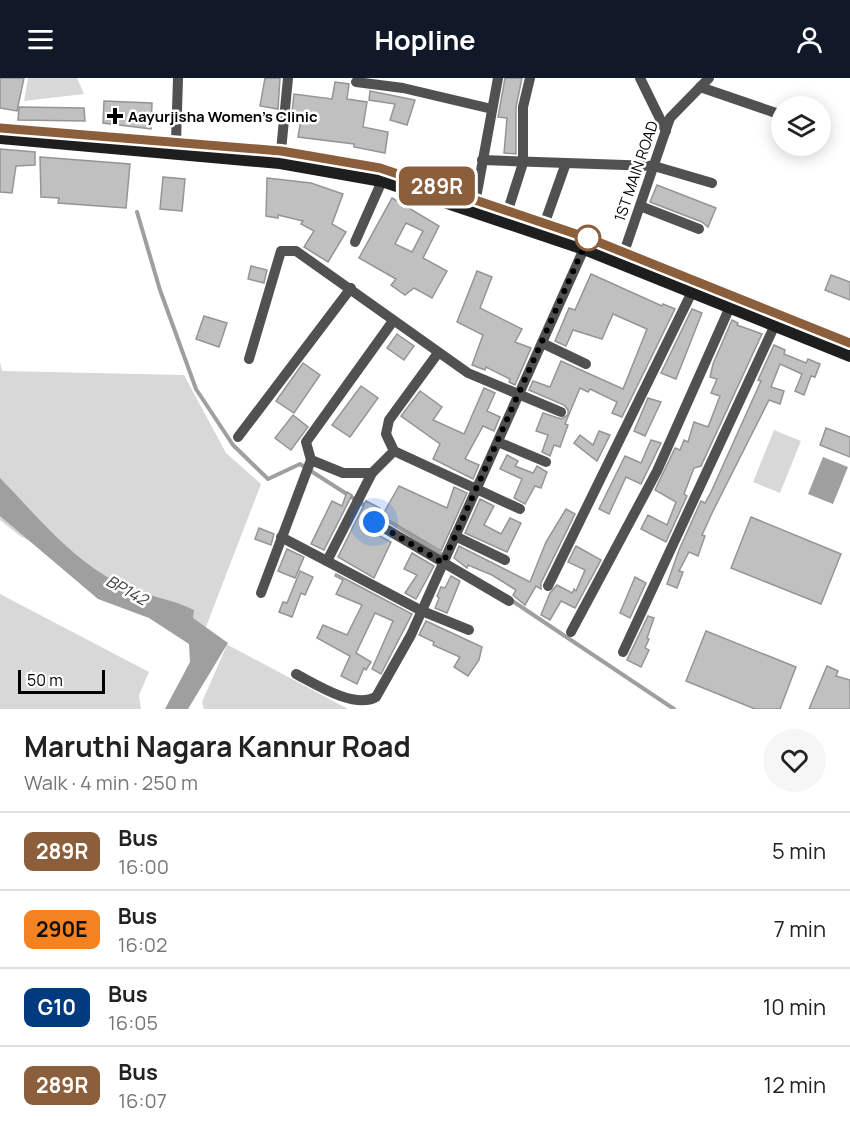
<!DOCTYPE html>
<html lang="en">
<head>
<meta charset="utf-8">
<style>
  :root { --surface:#fff; --page:#f6f6f6; --text:#222; --muted:#767676; --line:#e0e0e0; --accent:#111827 }
  body { margin:0; font-family:Manrope,sans-serif; background:var(--page); color:var(--text); height:100vh; display:flex; flex-direction:column; font-size:22px; white-space:nowrap }
  * { box-sizing:border-box; margin:0 }
  p { font-size:20px; color:var(--muted) }
  .icon { flex:none; width:33px; height:33px; fill:none; stroke:currentColor; stroke-width:2; stroke-linecap:round; stroke-linejoin:round }
  .map { position:relative; height:631px; overflow:hidden }
  .sheet { display:flex; flex-direction:column; background:var(--surface); flex:1 }
  .sheet>* { flex:none }
  .badge { padding:0 12px; border-radius:9px; font-size:21px; line-height:39px }
  .buttons { position:absolute; left:771px; top:18px; display:grid; gap:12px }
  .buttons a { display:grid; place-items:center; width:60px; height:60px; border-radius:50%; background:var(--surface); box-shadow:0 3px 15px #0003; font-size:30px }
  .scale { position:absolute; left:18px; bottom:15px; width:87px; box-sizing:border-box; padding-left:6px; border:3px solid #000; border-top:0; font-size:16px; line-height:21px; white-space:nowrap; color:#000; -webkit-text-stroke:4px #fff; paint-order:stroke }
  .you { position:absolute; width:30px; height:30px; margin:-15px; border:4px solid #fff; border-radius:50%; background:#1a73e8; box-shadow:0 0 0 9px #1a73e833 }
  .map>.badge { position:absolute; translate:-50% -50%; box-shadow:0 0 0 3px #fff }
  .round { display:grid; place-items:center; flex:none; width:63px; height:63px; border-radius:32px; background:var(--page) }
  .head { display:flex; align-items:center; justify-content:space-between; height:102px; padding:0 24px }
  h1 { font-size:28px; font-weight:700; line-height:45px }
  ul { padding:0; list-style:none }
  li { display:flex; align-items:center; gap:18px; height:78px; padding:0 24px; border-top:2px solid var(--line) }
  li div { flex:1 }
  li b { display:block; font-size:22px }
  li em { font-style:normal }
  li .badge { min-width:66px; font-weight:700; text-align:center }
  header { display:flex; justify-content:space-between; align-items:center; height:78px; padding:0 24px; background:var(--accent); color:#fff; font-size:27px; font-weight:700 }
  .map>svg:first-child { display:block }
  .green { fill:#d8d8d8 }
  .water { fill:#9f9f9f }
  .lines { fill:none; stroke-linecap:round; stroke-linejoin:round }
  .stream { stroke:#9f9f9f; stroke-width:4 }
  .building { fill:#c0c0c0; stroke:#959595; stroke-width:1.5; fill-rule:evenodd }
  .minor { stroke:#515151; stroke-width:10 }
  .secondary { stroke:#1e1e1e; stroke-width:12 }
  .line-casing { stroke:#fff; stroke-width:14 }
  .line { stroke:#8b5e3c; stroke-width:9 }
  .walk { stroke:#000; stroke-width:6; stroke-dasharray:0 10.8 }
  .poi-dot { fill:#000; stroke:#fff; stroke-width:2 }
  .stop-dot { fill:#fff; stroke:#8b5e3c; stroke-width:3 }
  .labels { text-anchor:middle; dominant-baseline:central; stroke-width:5; stroke-linejoin:round; paint-order:stroke }
  .poi-label { font-size:15px; font-weight:bold; fill:#000; stroke:#fff; text-anchor:start }
  .street-label { font-size:15px; fill:#000; stroke:#fff }
  .water-label { font-size:16px; font-style:italic; fill:#404040; stroke:#fff }
</style>
</head>
<body>
<header><svg class="icon" aria-label="menu" viewBox="0 0 24 24"><path d="M4 6h16M4 12h16M4 18h16"/></svg>Hopline<svg class="icon" aria-label="person" viewBox="0 0 24 24"><circle cx="12" cy="8" r="4"/><path d="M4 21q1-7 8-7t8 7"/></svg></header>
<div class="map">
<svg width="850" height="631" viewBox="0 0 850 631">
  <rect width="100%" height="100%" fill="#fff"/>
  <g class="green">
    <polygon points="28,0 77,0 84,16 24,23"/>
    <polygon points="0,284 2,293 184,297 226,375 261,406 204,554 20,458 0,442"/>
    <polygon points="774,352 801,363 780,415 753,404"/>
    <polygon points="0,516 149,594 139,617 141,631 0,631"/>
    <polygon points="227,567 228,567 348,631 204,631 202,624"/>
  </g>
  <g class="water">
    <polygon points="823,379 848,389 833,426 808,416"/>
    <path d="M 0,400 C 37,438 72,482 120,506 C 144,518 170,520 194,532 L 193,540 L 228,565 L 188,631 L 165,631 L 190,584 L 189,566 L 149,540 L 98,521 L 0,438 Z"/>
  </g>
  <g class="lines">
    <g class="stream">
      <polyline points="137,134 160,212 196,311 233,367 268,401 300,386 367,429"/>
      <polyline points="373,433 445,479"/>
      <polyline points="511,522 674,631"/>
    </g>
  </g>
  <g class="building">
    <polygon points="0,0 24,0 17,33 0,30"/>
    <polygon points="265,0 280,0 278,31 260,28"/>
    <polygon points="505,0 522,0 516,29 516,76 504,75 507,40 498,39"/>
    <polygon points="335,4 349,6 347,21 367,24 363,49 388,54 385,75 354,69 354,66 298,59 302,35 292,34 294,16 332,21"/>
    <polygon points="370,13 415,22 407,47 390,42 395,26 369,22"/>
    <polygon points="104,23 152,25 151,51 103,45"/>
    <polygon points="19,29 84,30 85,43 18,42"/>
    <polygon points="0,71 35,74 35,87 16,88 12,115 0,114"/>
    <polygon points="40,79 130,86 126,130 58,125 59,120 41,119"/>
    <polygon points="163,99 185,101 182,133 160,131"/>
    <polygon points="267,100 311,105 343,116 332,146 346,154 328,184 304,169 314,153 301,146 303,143 278,137 278,140 266,138"/>
    <polygon points="657,107 716,130 708,149 702,144 650,124"/>
    <path d="M 392,120 L 439,148 L 423,180 L 447,193 L 432,220 L 414,210 L 405,217 L 391,207 L 396,201 L 359,180 ZM 406,145 L 423,153 L 412,174 L 395,166 Z"/>
    <polygon points="251,188 267,192 264,205 248,201"/>
    <polygon points="477,193 492,199 480,230 522,251 515,264 531,270 515,307 509,304 510,301 486,289 485,292 472,287 483,257 457,244"/>
    <polygon points="591,196 662,228 663,226 675,231 622,339 612,335 617,324 590,311 588,314 580,310 565,346 568,347 560,369 554,367 550,378 542,374 548,357 536,353 543,335 561,341 568,337 568,332 564,327 529,312 533,303 550,309 561,283 623,311 647,251 613,236 602,261 573,252 566,268 555,263 569,230 575,232"/>
    <polygon points="831,197 850,204 850,222 825,212"/>
    <polygon points="692,231 702,235 676,301 661,295"/>
    <polygon points="204,238 227,245 219,269 196,261"/>
    <polygon points="732,242 738,245 737,247 762,256 701,388 694,390 684,416 687,418 666,464 641,451 648,437 667,447 676,424 655,412 675,370 680,372 684,362 688,364 694,344 708,349 720,318 711,315 717,301 710,299 713,286"/>
    <polygon points="397,256 414,268 404,282 387,270"/>
    <polygon points="774,267 785,272 784,276 806,285 808,281 820,286 815,299 811,298 804,317 795,313 802,296 780,286 771,309 784,313 780,326 769,322 713,433 702,457 705,458 698,478 689,474 679,493 683,494 677,510 667,506 679,472 701,423 705,425 711,414 761,303 758,302"/>
    <polygon points="303,285 320,297 294,335 276,323"/>
    <polygon points="361,308 378,320 350,359 332,347"/>
    <polygon points="484,310 495,315 487,333 500,339 494,353 483,348 465,381 479,387 473,401 433,381 440,366 401,338 420,313 442,329 433,342 464,356"/>
    <polygon points="648,320 661,324 645,358 634,353"/>
    <polygon points="293,337 308,349 291,372 275,360"/>
    <polygon points="826,350 850,359 850,379 820,367"/>
    <polygon points="599,353 610,357 597,383 574,365 580,357 593,367"/>
    <polygon points="651,362 661,365 641,406 626,399 609,436 599,431 625,378 641,385"/>
    <polygon points="507,377 518,383 515,388 533,395 537,388 547,394 541,410 535,408 525,426 514,420 522,401 500,391"/>
    <polygon points="399,408 447,430 454,409 467,415 441,473 382,438"/>
    <polygon points="347,414 352,417 324,472 311,466 332,423 342,428"/>
    <polygon points="480,421 494,428 484,447 501,456 510,440 521,445 507,474 465,455"/>
    <polygon points="366,423 380,430 376,437 367,441 369,452 391,464 374,500 338,479"/>
    <polygon points="566,431 575,436 541,505 541,511 536,508 525,527 513,517 516,512 492,497 468,487 467,490 454,480 459,468 530,504 546,464"/>
    <polygon points="751,439 841,476 821,526 731,490"/>
    <polygon points="259,450 274,456 271,467 255,461"/>
    <polygon points="576,468 601,482 575,530 561,523 550,542 541,537 550,515 557,507 572,515 574,511 576,513 585,492 568,484"/>
    <polygon points="287,471 304,479 295,500 278,493"/>
    <polygon points="412,475 434,488 416,521 405,515 417,497 404,491"/>
    <polygon points="300,493 313,499 305,517 301,515 292,539 279,534 283,524 287,525"/>
    <polygon points="336,496 412,536 381,596 372,591 393,543 375,535 356,575 371,584 366,592 364,590 357,606 341,598 350,578 317,560 323,547 347,557 362,527 336,516 343,502 335,498"/>
    <polygon points="451,498 460,503 447,535 435,530 439,520 437,518 441,509 445,510"/>
    <polygon points="635,499 646,505 630,540 620,535"/>
    <polygon points="648,538 654,540 647,560 649,561 645,570 649,572 641,589 627,582"/>
    <polygon points="426,543 482,569 479,582 468,598 454,589 460,579 433,567 434,564 419,557"/>
    <polygon points="706,553 796,589 780,631 755,631 686,603"/>
    <polygon points="827,588 838,593 836,598 850,602 850,631 809,631"/>
  </g>
  <g class="lines">
    <g class="minor">
      <polyline points="640,0 666,53"/>
      <polyline points="356,4 403,10 492,31"/>
      <polyline points="700,9 782,37"/>
      <polyline points="176,64 178,0"/>
      <polyline points="281,73 288,0"/>
      <polyline points="482,82 654,88 712,105"/>
      <polyline points="476,120 498,0"/>
      <polyline points="640,128 699,151"/>
      <polyline points="508,132 523,85 523,29 530,0"/>
      <polyline points="545,144 566,85"/>
      <polyline points="355,164 382,103"/>
      <polyline points="622,180 670,40 709,0"/>
      <polyline points="542,265 586,286"/>
      <polyline points="249,281 281,173 296,173 468,295 561,334"/>
      <polyline points="238,359 351,210"/>
      <polyline points="498,364 546,384"/>
      <polyline points="394,373 520,431"/>
      <polyline points="311,382 343,395 372,395"/>
      <polyline points="374,444 509,523"/>
      <polyline points="455,458 505,482"/>
      <polyline points="281,459 422,533 469,552"/>
      <polyline points="327,483 372,395 394,373 386,356 389,342 438,275"/>
      <polyline points="548,508 691,216"/>
      <polyline points="261,515 311,382 306,364 393,243"/>
      <polyline points="571,554 657,393 729,231"/>
      <polyline points="623,574 774,249"/>
      <path d="M 296,596 C 317,607 354,631 376,619 L 411,557 L 587,164"/>
    </g>
    <g class="secondary">
      <polyline points="0,50 281,73 380,90 588,160 850,265"/>
      <polyline points="0,60 280,85 382,103 584,171 850,278"/>
    </g>
  </g>
  <g class="lines">
    <g class="line-casing">
      <polyline id="line" points="0,50 281,73 380,90 588,160 850,265"/>
    </g>
    <use href="#line" class="line"/>
    <polyline class="walk" points="374,444 443,485 588,160"/>
  </g>
  <path class="poi-dot" d="M112 29h6v6h6v6h-6v6h-6v-6h-6v-6h6z"/>
  <circle class="stop-dot" cx="588" cy="160" r="12"/>
  <g class="labels">
    <g class="poi-label">
      <text x="128" y="38">Aayurjisha Women's Clinic</text>
    </g>
    <g class="street-label">
      <text transform="translate(636 93) rotate(-71)">1ST MAIN ROAD</text>
    </g>
    <g class="water-label">
      <text transform="translate(127 512) rotate(29)">BP142</text>
    </g>
  </g>
</svg>
<div class="buttons">
<a><svg class="icon" aria-label="layers" viewBox="0 0 24 24"><path d="M12 4l9 5-9 5-9-5zM3 14l9 5 9-5"/></svg></a>
</div>
<div class="scale">50 m</div>
<div class="you" style="left:374px;top:444px"></div>
<b class="badge" style="left:437px;top:108px;background:#8b5e3c;color:#fff">289R</b>
</div>
<section class="sheet">
<div class="head"><div><h1>Maruthi Nagara Kannur Road</h1><p>Walk · 4 min · 250 m</p></div><a class="round"><svg class="icon" aria-label="heart" viewBox="0 0 24 24"><path d="M12 20l-8-8c-3-5 5-10 8-4 3-6 11-1 8 4z"/></svg></a></div>
<ul>
<li><span class="badge" style="background:#8b5e3c;color:#fff">289R</span><div><b>Bus</b><p>16:00</p></div><em>5 min</em></li>
<li><span class="badge" style="background:#f58220;color:#111">290E</span><div><b>Bus</b><p>16:02</p></div><em>7 min</em></li>
<li><span class="badge" style="background:#003b80;color:#fff">G10</span><div><b>Bus</b><p>16:05</p></div><em>10 min</em></li>
<li><span class="badge" style="background:#8b5e3c;color:#fff">289R</span><div><b>Bus</b><p>16:07</p></div><em>12 min</em></li>
</ul>
</section>
</body>
</html>
